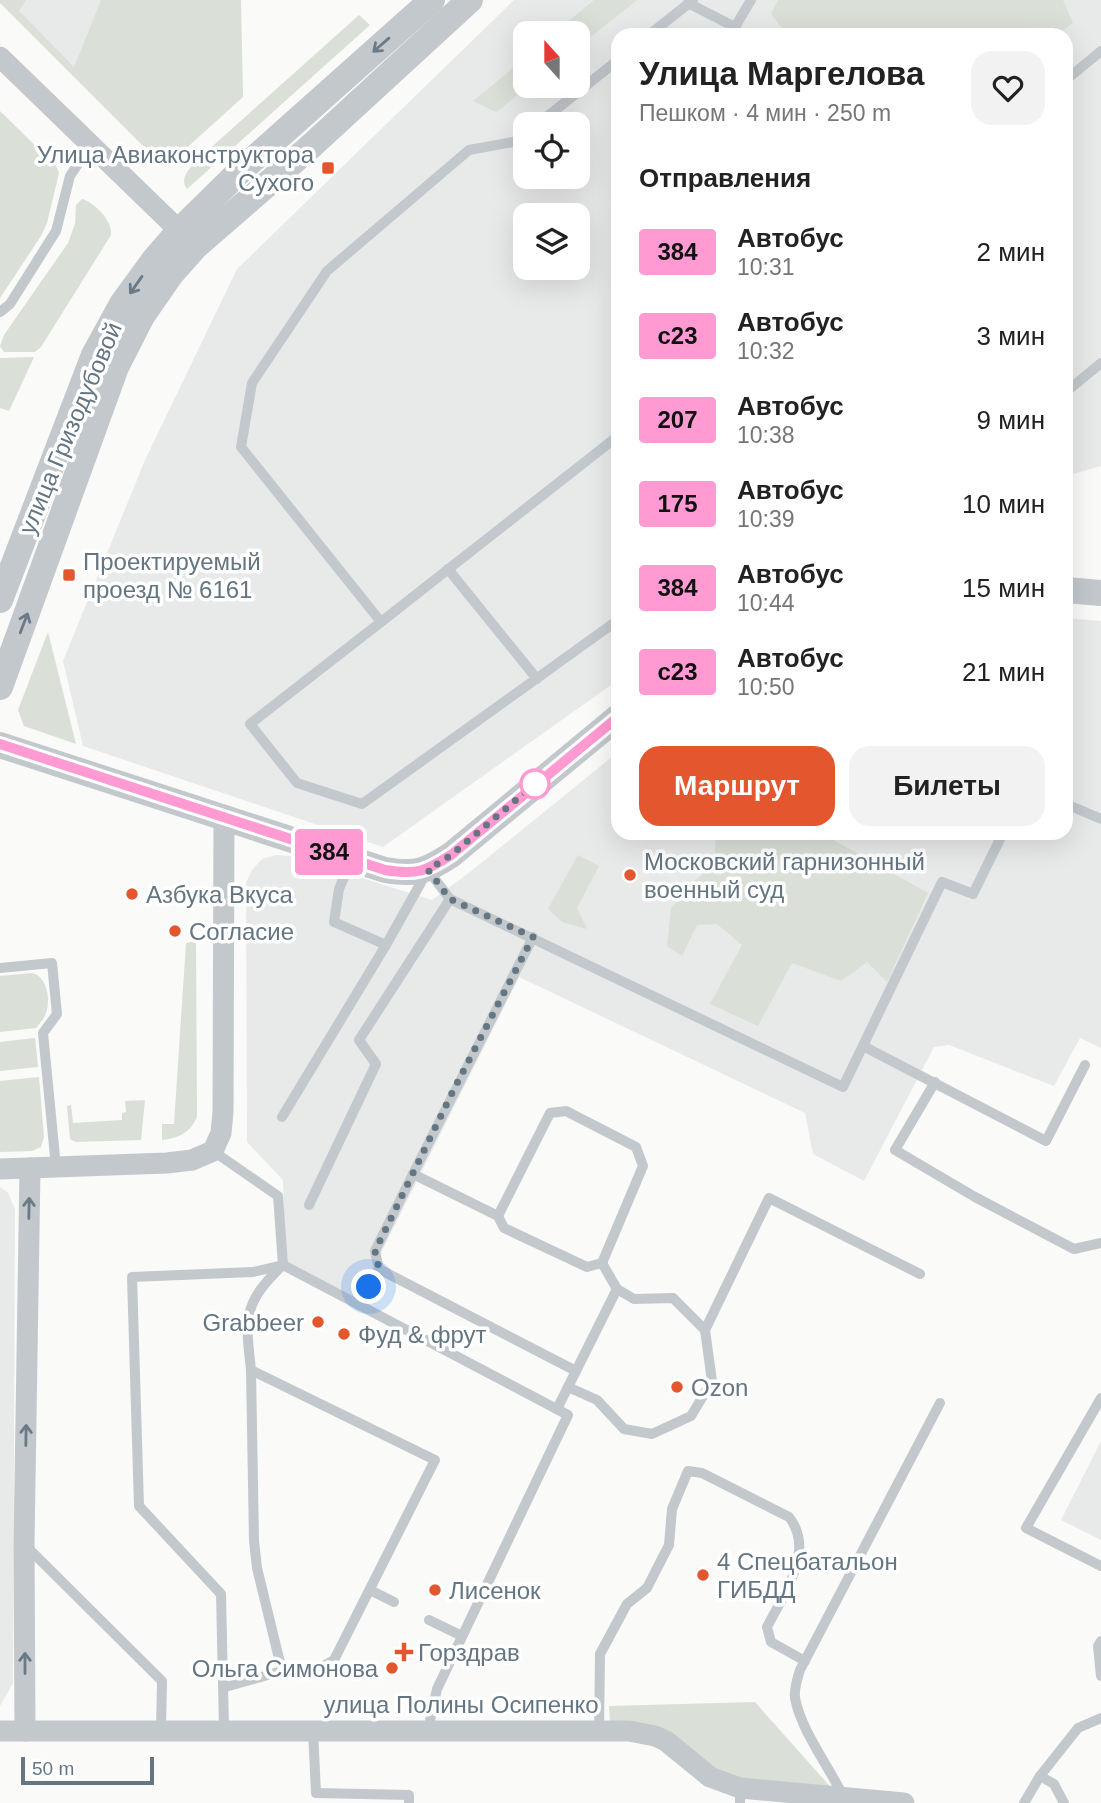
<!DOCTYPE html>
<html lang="ru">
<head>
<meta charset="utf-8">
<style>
  :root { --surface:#fff; --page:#f2f2f2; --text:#222; --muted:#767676; --accent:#e4572e }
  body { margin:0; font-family:Arial,sans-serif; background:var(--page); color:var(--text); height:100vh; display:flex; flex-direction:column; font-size:26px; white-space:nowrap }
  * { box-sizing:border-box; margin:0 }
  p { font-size:23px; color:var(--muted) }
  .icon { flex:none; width:38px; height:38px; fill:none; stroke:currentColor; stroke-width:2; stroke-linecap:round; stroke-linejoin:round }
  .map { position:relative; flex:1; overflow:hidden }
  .sheet { position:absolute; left:611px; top:28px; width:462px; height:812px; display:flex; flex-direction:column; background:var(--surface); border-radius:21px; box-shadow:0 7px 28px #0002 }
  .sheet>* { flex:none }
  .badge { padding:0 14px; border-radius:5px; font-size:24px; line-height:46px }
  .needle { width:46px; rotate:339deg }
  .controls { position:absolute; left:513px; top:21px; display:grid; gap:14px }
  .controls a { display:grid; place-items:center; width:77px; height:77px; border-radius:14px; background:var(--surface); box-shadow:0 7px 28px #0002; font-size:35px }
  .scale { position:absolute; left:21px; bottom:18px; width:133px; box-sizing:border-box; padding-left:7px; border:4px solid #657683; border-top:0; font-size:19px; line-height:24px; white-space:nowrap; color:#657683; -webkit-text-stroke:5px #fff; paint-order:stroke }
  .you { position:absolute; width:35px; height:35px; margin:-18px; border:5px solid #fff; border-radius:50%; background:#1a73e8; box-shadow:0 0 0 10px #1a73e833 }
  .map>.badge { position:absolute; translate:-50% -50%; box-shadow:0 0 0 4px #fff }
  h2 { padding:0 28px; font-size:26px; line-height:63px }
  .round { display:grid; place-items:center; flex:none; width:74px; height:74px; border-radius:21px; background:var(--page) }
  .summary { display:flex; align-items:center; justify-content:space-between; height:119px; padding:0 28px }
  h1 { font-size:33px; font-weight:700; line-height:52px }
  .cta { display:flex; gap:14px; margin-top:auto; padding:14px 28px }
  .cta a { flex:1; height:80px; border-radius:21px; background:var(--accent); color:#fff; font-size:28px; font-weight:700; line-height:80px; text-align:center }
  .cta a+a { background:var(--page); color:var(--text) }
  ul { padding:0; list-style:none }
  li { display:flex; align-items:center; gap:21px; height:84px; padding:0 28px }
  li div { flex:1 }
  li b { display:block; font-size:26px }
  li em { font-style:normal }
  li .badge { min-width:77px; font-weight:700; text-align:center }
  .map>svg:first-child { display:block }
  .built { fill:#e8e9e9; fill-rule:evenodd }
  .green { fill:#dadfd7 }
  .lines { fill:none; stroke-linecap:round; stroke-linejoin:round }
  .service { stroke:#c3c8cc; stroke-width:10 }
  .minor { stroke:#c3c8cc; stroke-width:21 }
  .tertiary { stroke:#c3c8cc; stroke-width:26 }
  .oneway { stroke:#6a7a87 }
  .line-casing { stroke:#fff; stroke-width:16 }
  .line { stroke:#ff9ad2; stroke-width:10 }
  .walk { stroke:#657683; stroke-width:7; stroke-dasharray:0 12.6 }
  .poi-dot { fill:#e4572e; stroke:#fff; stroke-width:2.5 }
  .stop-dot { fill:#fff; stroke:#ff9ad2; stroke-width:3.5 }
  .labels { text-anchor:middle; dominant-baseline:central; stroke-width:7; stroke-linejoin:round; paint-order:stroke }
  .poi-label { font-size:24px; fill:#657683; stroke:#fff; text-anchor:start }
  .street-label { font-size:24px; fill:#657683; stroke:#fff }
</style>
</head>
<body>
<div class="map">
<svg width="1101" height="1803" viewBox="0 0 1101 1803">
  <rect width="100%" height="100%" fill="#fafaf8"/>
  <g class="built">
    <polygon points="26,0 101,0 74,68 18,11"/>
    <path d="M 514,0 L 1101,0 L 1101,466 L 1066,476 L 1066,35 L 618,35 L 618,680 L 383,847 L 83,746 L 63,661 L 145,460 L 237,269 ZM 525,33 L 578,33 L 578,86 L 525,86 ZM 525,124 L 578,124 L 578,177 L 525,177 ZM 525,215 L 578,215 L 578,268 L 525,268 Z"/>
    <polygon points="1066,618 1101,621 1101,1048 1080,1038 1054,1086 949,1045 934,1047 864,1181 813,1154 805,1113 519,977 358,1299 285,1264 283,1180 247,1142 246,883 252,870 262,859 276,855 292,856 432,900 470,872 618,752 618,833 1066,833"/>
    <polygon points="0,1187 8,1193 15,1209 13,1683 0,1706"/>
    <polygon points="1101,1441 1101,1540 1061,1520"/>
  </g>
  <g class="green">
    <polygon points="0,0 26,0 19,11 74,67 101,0 241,0 243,97 171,162 165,164 159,162 0,3"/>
    <polygon points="594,0 637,0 578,47 578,33 554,33"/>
    <polygon points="778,0 1063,0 1073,23 1057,35 787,35 771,14"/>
    <path d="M 359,15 L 370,25 L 187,189 C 179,178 189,170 196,161 Z"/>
    <polygon points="525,58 525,86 529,86 496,112 473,101"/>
    <polygon points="0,111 56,166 59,173 47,223 41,236 0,298"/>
    <path d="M 82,199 C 95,203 113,221 111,235 L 41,347 L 35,352 L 4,352 L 0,346 L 4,335 L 68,243 L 75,224 L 76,205 Z"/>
    <polygon points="34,357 9,411 0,408 0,358"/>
    <polygon points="48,632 76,744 24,726 18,710"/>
    <polygon points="716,833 821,833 928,893 887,982 867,962 841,981 792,963 758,1026 710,1004 742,945 717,924 697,925 682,956 667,946 671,908 689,886 714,864"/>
    <polygon points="578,855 599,866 577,908 587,929 562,922 548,909"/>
    <path d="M 196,941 L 197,1117 C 190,1133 179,1138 162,1140 L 162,1124 L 174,1124 L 186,943 Z"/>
    <path d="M 32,973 C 47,976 51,1000 46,1013 C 44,1019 39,1024 36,1028 L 0,1032 L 0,976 Z"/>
    <polygon points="35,1038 38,1067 0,1071 0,1042"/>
    <polygon points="39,1077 44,1137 41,1147 32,1151 0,1152 0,1081"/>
    <polygon points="145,1100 141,1140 76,1142 70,1139 67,1106 71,1105 73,1123 122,1120 122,1113 126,1112 125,1101"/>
    <polygon points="755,1702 835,1792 725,1778 610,1724 609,1706"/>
  </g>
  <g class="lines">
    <g class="service">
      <polyline points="688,3 735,27 740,35"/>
      <polyline points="735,27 751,0"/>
      <polyline points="649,35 693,0"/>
      <polyline points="1066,80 1101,51"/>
      <polyline points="538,124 618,60"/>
      <polyline points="525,135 518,141 469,150 327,271 252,383 241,447 381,622 618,436"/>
      <polyline points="0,312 10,304 56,231 70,176 90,146"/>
      <polyline points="1066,392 1101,363"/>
      <polyline points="448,569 537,679"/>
      <polyline points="381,622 250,724 297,783 362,804 618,620"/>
      <polyline points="1066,804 1101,819"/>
      <polyline points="386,945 428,870 450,899 843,1087 942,882 973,894 1003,833"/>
      <polyline points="0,968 52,963 57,1014 43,1033 56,1167"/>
      <polyline points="863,1046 1046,1141 1085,1065"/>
      <polyline points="935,1082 895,1150 975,1197 1074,1249 1101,1243"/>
      <polygon points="566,1111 636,1147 643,1166 602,1263 587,1267 504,1228 498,1216 550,1113"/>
      <polyline points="282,1117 386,945 334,922 339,889 351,861"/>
      <polyline points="213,1151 278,1196 283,1265 253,1272 132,1277 139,1506 221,1594 224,1730"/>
      <polyline points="413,1174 533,937"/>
      <polyline points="309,1205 376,1064 359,1040 450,899"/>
      <polyline points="498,1216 413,1174 375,1251 379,1269 576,1371"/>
      <polyline points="359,1305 379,1269"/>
      <polyline points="705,1330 769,1198 920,1274"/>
      <polyline points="251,1370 254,1541 257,1568 282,1671"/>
      <polyline points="568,1387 597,1400 624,1429 652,1434 691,1416 712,1381 705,1330 673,1298 634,1299 617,1289"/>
      <polyline points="1101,1398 1026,1528 1101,1566"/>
      <polyline points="557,1409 617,1289 602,1263"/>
      <polyline points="25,1545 162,1681 161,1730"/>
      <polyline points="370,1590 394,1602"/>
      <polyline points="429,1620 462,1636"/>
      <polyline points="1101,1641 1098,1646 1101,1676"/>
      <path d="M 225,1687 L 282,1671 L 316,1670 L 334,1660 L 435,1460 L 251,1370 C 245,1317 243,1303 283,1265 L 568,1415 L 437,1689 L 428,1730"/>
      <polyline points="313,1730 316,1793 409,1795 409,1803"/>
      <path d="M 599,1731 L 600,1654 L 627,1604 L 647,1588 L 669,1545 L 672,1509 L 688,1471 L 702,1473 L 789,1517 C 816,1551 783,1595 767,1627 L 771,1642 L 805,1661"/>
      <polyline points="1040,1776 1054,1784 1064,1803"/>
      <polyline points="740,1788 740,1803"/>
      <path d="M 844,1798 C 830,1768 801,1731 795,1698 C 794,1689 797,1679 800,1670 L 940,1403"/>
      <polyline points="1024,1803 1040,1776 1078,1728 1101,1718"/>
    </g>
    <g class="minor">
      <polyline points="0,57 189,240"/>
      <polyline points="0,1169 167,1163 192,1160 213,1151 221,1133 223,1112 224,819"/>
      <polyline points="0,1731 629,1731 655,1736 666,1741 710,1777 740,1788 904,1803"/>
      <polyline points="25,1731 24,1544 30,1168"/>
    </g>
    <g class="tertiary">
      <polyline points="1066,590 1101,593"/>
      <polyline points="0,600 94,355 122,304 154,260 179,231 239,172 432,0"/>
      <polyline points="0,687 116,367 142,316 171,274 195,247 310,147 470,0"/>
      <path d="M 0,745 L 385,870 C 416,875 425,872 451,855 L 618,717"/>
    </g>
  </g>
  <defs><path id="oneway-shaft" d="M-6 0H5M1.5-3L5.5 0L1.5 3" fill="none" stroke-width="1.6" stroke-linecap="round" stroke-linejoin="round" transform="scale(1.75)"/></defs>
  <g class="oneway">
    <use href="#oneway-shaft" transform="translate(381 45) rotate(139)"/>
    <use href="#oneway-shaft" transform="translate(136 285) rotate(125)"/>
    <use href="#oneway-shaft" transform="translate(24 623) rotate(-69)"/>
    <use href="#oneway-shaft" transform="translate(29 1208) rotate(-89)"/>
    <use href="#oneway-shaft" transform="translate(26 1435) rotate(-89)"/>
    <use href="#oneway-shaft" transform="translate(25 1663) rotate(-90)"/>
  </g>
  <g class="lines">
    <g class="line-casing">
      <path id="line" d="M 0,744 L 385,870 C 416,875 425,872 451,855 L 618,717"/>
    </g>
    <use href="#line" class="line"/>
    <polyline class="walk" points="369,1287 379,1269 375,1251 454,1089 533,937 450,899 428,870 451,855 535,784"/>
  </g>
  <g class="poi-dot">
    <rect x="321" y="161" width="14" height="14" rx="3.5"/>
    <rect x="62" y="568" width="14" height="14" rx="3.5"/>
    <circle cx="630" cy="875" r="7"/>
    <circle cx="132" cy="894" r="7"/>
    <circle cx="175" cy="931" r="7"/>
    <circle cx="318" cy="1322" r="7"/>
    <circle cx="344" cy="1334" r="7"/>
    <circle cx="677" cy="1387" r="7"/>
    <circle cx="703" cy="1575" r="7"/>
    <circle cx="435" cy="1590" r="7"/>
    <path d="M400.5 1641.5h7v7h7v7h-7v7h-7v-7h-7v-7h7z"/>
    <circle cx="392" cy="1668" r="7"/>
  </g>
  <circle class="stop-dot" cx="535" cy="784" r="14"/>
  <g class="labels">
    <g class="poi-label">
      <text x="314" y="154" text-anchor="end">Улица Авиаконструктора<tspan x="314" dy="28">Сухого</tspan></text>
      <text x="83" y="561">Проектируемый<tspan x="83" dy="28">проезд № 6161</tspan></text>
      <text x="644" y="861">Московский гарнизонный<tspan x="644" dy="28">военный суд</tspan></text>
      <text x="146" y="894">Азбука Вкуса</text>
      <text x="189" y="931">Согласие</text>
      <text x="304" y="1322" text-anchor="end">Grabbeer</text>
      <text x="358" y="1334">Фуд &amp; фрут</text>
      <text x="691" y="1387">Ozon</text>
      <text x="717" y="1561">4 Спецбатальон<tspan x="717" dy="28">ГИБДД</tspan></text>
      <text x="449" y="1590">Лисенок</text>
      <text x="418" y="1652">Горздрав</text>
      <text x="378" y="1668" text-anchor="end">Ольга Симонова</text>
    </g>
    <g class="street-label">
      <text transform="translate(70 428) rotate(-67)">улица Гризодубовой</text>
      <text x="461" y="1704">улица Полины Осипенко</text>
    </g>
  </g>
</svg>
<div class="controls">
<a><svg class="needle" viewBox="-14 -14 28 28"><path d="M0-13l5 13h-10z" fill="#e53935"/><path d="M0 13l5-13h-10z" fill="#767676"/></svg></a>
<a><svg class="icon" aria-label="locate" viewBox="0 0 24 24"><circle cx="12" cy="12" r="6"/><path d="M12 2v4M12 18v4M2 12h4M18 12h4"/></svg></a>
<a><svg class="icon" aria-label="layers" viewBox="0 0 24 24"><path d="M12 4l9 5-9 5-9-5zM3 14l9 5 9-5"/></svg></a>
</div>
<div class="scale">50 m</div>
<div class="you" style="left:369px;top:1287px"></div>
<b class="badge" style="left:329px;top:852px;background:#ff9ad2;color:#111">384</b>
<section class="sheet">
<div class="summary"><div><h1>Улица Маргелова</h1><p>Пешком · 4 мин · 250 m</p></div><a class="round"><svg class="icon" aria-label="heart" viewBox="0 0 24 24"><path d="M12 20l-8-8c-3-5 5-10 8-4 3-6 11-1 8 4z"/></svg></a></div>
<h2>Отправления</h2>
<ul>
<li><span class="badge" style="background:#ff9ad2;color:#111">384</span><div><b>Автобус</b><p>10:31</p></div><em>2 мин</em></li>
<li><span class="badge" style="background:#ff9ad2;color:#111">с23</span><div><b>Автобус</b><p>10:32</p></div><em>3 мин</em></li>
<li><span class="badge" style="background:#ff9ad2;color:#111">207</span><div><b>Автобус</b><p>10:38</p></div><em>9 мин</em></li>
<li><span class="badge" style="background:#ff9ad2;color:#111">175</span><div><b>Автобус</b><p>10:39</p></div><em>10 мин</em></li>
<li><span class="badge" style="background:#ff9ad2;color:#111">384</span><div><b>Автобус</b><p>10:44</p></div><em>15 мин</em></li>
<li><span class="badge" style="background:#ff9ad2;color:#111">с23</span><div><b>Автобус</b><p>10:50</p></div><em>21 мин</em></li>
</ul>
<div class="cta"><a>Маршрут</a><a>Билеты</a></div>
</section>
</div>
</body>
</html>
